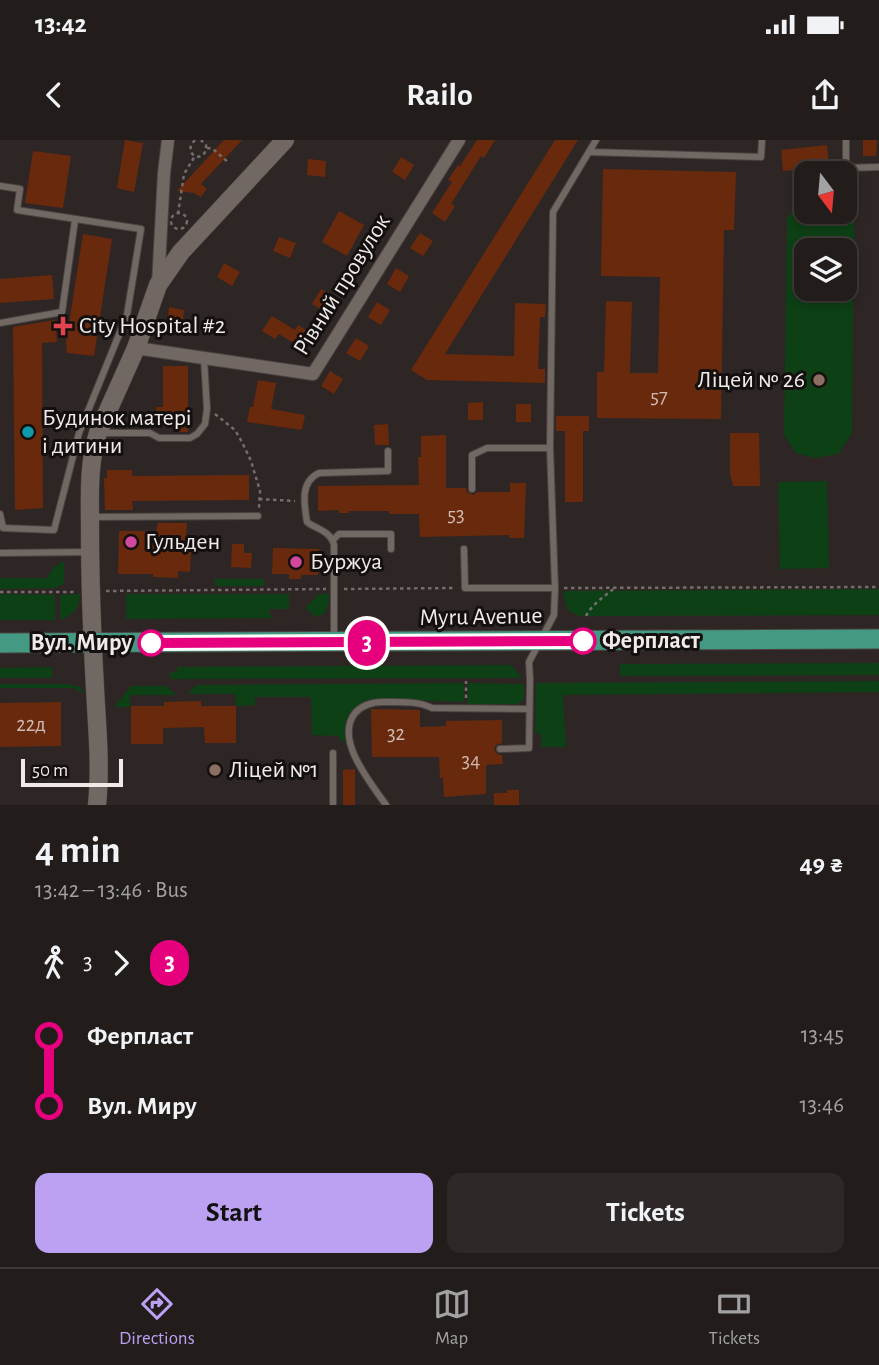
<!DOCTYPE html>
<html lang="en">
<head>
<meta charset="utf-8">
<style>
  :root { --surface:#221c1b; --page:#2e2928; --text:#f1f3f6; --muted:#a2a1a3; --line:#3f3a3a; --accent:#bca0f2 }
  body { margin:0; font-family:"Alegreya Sans",sans-serif; background:var(--page); color:var(--text); height:100vh; display:flex; flex-direction:column; font-size:26px; white-space:nowrap }
  * { box-sizing:border-box; margin:0 }
  p { font-size:23px; color:var(--muted) }
  .icon { flex:none; width:38px; height:38px; fill:none; stroke:currentColor; stroke-width:2; stroke-linecap:round; stroke-linejoin:round }
  .map { position:relative; height:665px; overflow:hidden }
  .sheet { display:flex; flex-direction:column; background:var(--surface); flex:1 }
  .sheet>* { flex:none }
  .badge { padding:0 14px; border-radius:23px; font-size:24px; line-height:46px }
  .needle { width:46px; rotate:164deg }
  .tools { position:absolute; left:794px; top:21px; display:grid; gap:14px }
  .tools a { display:grid; place-items:center; width:63px; height:63px; border-radius:14px; background:var(--surface); box-shadow:0 4px 10px #0003,0 0 0 2px var(--line); font-size:35px }
  .scale { position:absolute; left:21px; bottom:18px; width:102px; box-sizing:border-box; padding-left:7px; border:4px solid #f0ebe9; border-top:0; font-size:19px; line-height:24px; white-space:nowrap; color:#f0ebe9; -webkit-text-stroke:5px #14100f; paint-order:stroke }
  .map>.badge { position:absolute; translate:-50% -50%; box-shadow:0 0 0 4px #fff }
  .legs { display:flex; align-items:center; gap:10px; height:77px; padding:0 35px; font-size:23px }
  .legs p { margin-inline-start:auto }
  .overview { display:flex; align-items:center; justify-content:space-between; height:119px; padding:0 35px }
  h1 { font-size:38px; font-weight:700; line-height:52px }
  .cta { display:flex; gap:14px; margin-top:auto; padding:14px 35px }
  .cta a { flex:1; height:80px; border-radius:14px; background:var(--accent); color:#111; font-size:28px; font-weight:700; line-height:80px; text-align:center }
  .cta a+a { background:var(--page); color:var(--text) }
  ul { padding:0 35px; list-style:none }
  li { display:flex; align-items:center; gap:24px; height:70px; font-size:26px }
  li i { display:grid; place-items:center; width:10px; height:100%; margin:0 9px; background:currentColor }
  li i::after { content:''; width:18px; height:18px; margin:-9px; border:5px solid; border-radius:50%; background:var(--surface) }
  li p { margin-inline-start:auto }
  li:first-child i { background:linear-gradient(#0000 50%,currentColor 0) }
  li:last-child i { background:linear-gradient(currentColor 50%,#0000 0) }
  .status { display:flex; justify-content:space-between; align-items:center; height:49px; padding:0 35px; background:var(--surface); direction:ltr }
  .status svg { height:19px; fill:currentColor }
  header { display:flex; justify-content:space-between; align-items:center; height:91px; padding:0 35px; background:var(--surface); font-size:32px; font-weight:700 }
  .tabs { display:flex; justify-content:space-around; align-items:center; height:98px; border-top:2px solid var(--line); background:var(--surface); font-size:19px; color:var(--muted) }
  .tabs a { display:grid; justify-items:center; gap:4px }
  .tabs .current { color:var(--accent) }
  .map>svg:first-child { display:block }
  .green { fill:#0d4015; fill-rule:evenodd }
  .building { fill:#69290d }
  .lines { fill:none; stroke-linecap:round; stroke-linejoin:round }
  .lane-casing { stroke:#4a4442; stroke-width:8 }
  .street-casing { stroke:#4a4442; stroke-width:14 }
  .secondary-casing { stroke:#4a4442; stroke-width:19 }
  .primary-casing { stroke:#4a4442; stroke-width:21 }
  .path { stroke:#746d6b; stroke-width:2.5; stroke-dasharray:3.5 3.5; stroke-linecap:butt }
  .lane { stroke:#716864; stroke-width:6 }
  .street { stroke:#716864; stroke-width:12 }
  .secondary { stroke:#716864; stroke-width:18 }
  .primary { stroke:#439981; stroke-width:19 }
  .line-1-casing { stroke:#fff; stroke-width:16 }
  .line-1 { stroke:#e6007e; stroke-width:10 }
  .health-dot { fill:#e0444e; stroke:#14100f; stroke-width:2.5 }
  .education-dot { fill:#8d6e63; stroke:#14100f; stroke-width:2.5 }
  .culture-dot { fill:#0f9aa8; stroke:#14100f; stroke-width:2.5 }
  .hotel-dot { fill:#d1479c; stroke:#14100f; stroke-width:2.5 }
  .stop-1-dot { fill:#fff; stroke:#e6007e; stroke-width:3.5 }
  .labels { text-anchor:middle; dominant-baseline:central; stroke-width:6; stroke-linejoin:round; paint-order:stroke }
  .number-label { font-size:21px; fill:#cebab2 }
  .street-label { font-size:24px; fill:#f0ebe9; stroke:#14100f }
  .poi-label { font-size:24px; fill:#f0ebe9; stroke:#14100f; text-anchor:start }
  .stop-label { font-size:24px; font-weight:bold; fill:#f0ebe9; stroke:#14100f; text-anchor:start }
</style>
</head>
<body>
<div class="status"><b>13:42</b><svg viewBox="0 0 49 12"><path d="M0 12V9h3v3zM5 12V6h3v6zM10 12V3h3v9zM15 12V0h3v12zM26 1h20v11H26zM47 4h2v5h-2z"/></svg></div>
<header><svg class="icon" aria-label="back" viewBox="0 0 24 24"><path d="M15 5l-7 7 7 7"/></svg>Railo<svg class="icon" aria-label="share" viewBox="0 0 24 24"><path d="M12 15V3M7 8l5-5 5 5M5 13v7h14v-7"/></svg></header>
<div class="map">
<svg width="879" height="665" viewBox="0 0 879 665">
  <rect width="100%" height="100%" fill="#2e2624"/>
  <g class="green">
    <path d="M 806,54 L 807,72 L 845,72 L 845,65 L 854,78 L 852,294 L 838,314 L 815,318 L 796,313 L 784,295 L 787,78 ZM 807,110 L 845,110 L 845,149 L 807,149 Z"/>
    <polygon points="827,341 829,428 780,429 778,342"/>
    <path d="M 64,421 L 64,444 L 55,448 L 0,449 L 0,438 L 48,438 C 50,430 56,424 64,421 Z"/>
    <polygon points="214,439 264,439 264,446 216,446"/>
    <polygon points="879,449 879,475 579,476 568,470 563,453 566,451"/>
    <polygon points="0,454 55,455 55,480 0,480"/>
    <path d="M 80,454 C 80,468 73,475 60,480 L 60,455 Z"/>
    <polygon points="126,454 289,454 289,469 269,469 268,471 273,478 126,479"/>
    <polygon points="319,454 329,454 329,463 324,474 315,477 308,469 304,469"/>
    <polygon points="879,523 879,535 620,536 620,524"/>
    <polygon points="511,525 522,538 170,539 170,532 177,532 177,527"/>
    <polygon points="52,527 52,538 0,538 0,528"/>
    <polygon points="879,541 879,552 563,555 566,607 541,607 541,594 535,593 536,543"/>
    <path d="M 464,543 L 464,562 C 446,561 427,561 409,560 C 377,559 340,556 345,601 L 342,602 L 338,596 L 312,595 L 311,557 L 255,557 L 255,565 L 236,566 L 235,554 L 188,554 L 196,545 Z"/>
    <polygon points="468,543 524,544 524,559 517,564 467,564"/>
    <polygon points="0,544 69,544 80,547 84,554 74,548 0,548"/>
    <polygon points="131,546 166,546 177,555 130,555 130,567 114,567"/>
  </g>
  <g class="building">
    <polygon points="125,0 143,3 134,52 117,48"/>
    <polygon points="224,0 242,0 201,44 207,49 201,57 194,53 177,51"/>
    <polygon points="477,0 495,0 484,18 481,16 451,64 455,66 445,82 432,73 452,42 448,40 458,25 460,26"/>
    <polygon points="555,0 578,0 445,214 514,216 515,163 546,164 545,177 540,177 538,229 545,229 545,243 427,240 411,230"/>
    <polygon points="863,0 877,0 876,16 863,16"/>
    <polygon points="827,5 829,27 783,31 781,10"/>
    <polygon points="33,11 71,16 63,68 25,63"/>
    <polygon points="401,17 414,25 405,40 392,32"/>
    <polygon points="308,19 326,21 325,37 307,35"/>
    <polygon points="603,29 736,32 734,90 724,90 721,279 597,278 597,232 604,232 606,161 632,162 630,233 658,233 660,137 601,136"/>
    <polygon points="339,71 364,85 347,116 322,102"/>
    <polygon points="420,93 433,101 423,116 410,108"/>
    <polygon points="83,94 112,99 94,216 67,213 66,203"/>
    <polygon points="279,97 296,103 290,118 273,111"/>
    <polygon points="224,123 240,132 232,146 217,137"/>
    <polygon points="396,128 409,136 400,152 387,144"/>
    <polygon points="52,135 54,159 0,163 0,139"/>
    <polygon points="321,149 334,157 325,172 312,164"/>
    <polygon points="377,162 390,170 381,185 368,177"/>
    <polygon points="169,167 184,170 182,187 167,185"/>
    <polygon points="272,176 295,190 298,185 311,193 302,208 279,194 275,199 262,191"/>
    <polygon points="55,180 57,202 42,203 43,368 15,370 13,187"/>
    <polygon points="356,198 369,206 360,221 346,213"/>
    <polygon points="163,226 188,226 188,292 175,292 175,286 157,287 156,267 163,267"/>
    <polygon points="330,231 343,239 334,254 321,246"/>
    <polygon points="258,240 276,243 271,269 305,275 302,290 247,282 250,267 253,267"/>
    <polygon points="483,262 483,280 468,280 468,263"/>
    <rect x="516" y="264" width="15" height="18"/>
    <polygon points="556,276 589,276 589,291 583,291 583,362 565,362 565,291 556,291"/>
    <polygon points="388,284 389,305 375,305 374,285"/>
    <polygon points="730,293 759,293 760,346 733,346 730,334"/>
    <polygon points="446,295 446,348 466,348 467,352 473,355 477,352 510,352 510,343 526,343 524,398 509,398 509,395 420,397 419,374 389,374 389,371 349,371 349,373 339,373 339,370 318,371 318,346 419,345 418,317 421,317 421,296"/>
    <polygon points="107,330 132,330 132,336 249,335 249,360 132,361 133,370 105,370 104,338 107,338"/>
    <polygon points="158,383 187,383 185,411 191,411 190,432 178,431 178,438 153,437 153,434 118,434 119,391 156,391"/>
    <polygon points="232,404 244,404 244,413 252,413 251,428 231,427"/>
    <polygon points="273,408 319,409 318,435 301,435 301,439 289,439 289,434 272,434"/>
    <polygon points="201,561 201,566 236,566 236,603 205,603 204,587 163,588 163,604 131,604 131,566 164,566 164,562"/>
    <polygon points="61,562 61,606 0,607 0,563"/>
    <polygon points="371,569 420,570 420,587 446,586 446,581 502,580 502,603 496,605 494,609 497,614 502,615 503,624 486,625 486,654 444,657 443,638 440,638 439,617 372,617"/>
    <polygon points="355,629 355,665 343,665 343,630"/>
    <polygon points="507,650 519,650 519,665 494,665 494,653 507,653"/>
  </g>
  <g class="lines">
    <g class="lane-casing">
      <g id="lane">
        <polyline points="846,0 846,28 879,27"/>
        <polyline points="589,12 761,17 762,0"/>
        <polyline points="0,46 20,49 17,70 141,89 127,175 79,293 54,390 3,388 0,374"/>
        <polyline points="0,183 62,172 75,80"/>
        <polyline points="100,293 150,293 159,298 190,298 197,294 205,284 207,269 204,219"/>
        <polyline points="550,308 553,72 596,0"/>
        <polyline points="472,349 472,315 487,308 550,308 555,448 554,475 529,522 530,540 529,608 500,609"/>
        <polyline points="92,377 258,376"/>
        <polyline points="333,400 339,394 391,394 391,409"/>
        <polyline points="464,409 465,448 555,448"/>
        <polyline points="0,413 88,412"/>
        <path d="M 334,497 L 334,405 C 331,391 316,389 307,382 C 304,363 300,342 319,333 L 388,331 L 388,311"/>
        <polyline points="333,613 333,665"/>
        <path d="M 386,665 C 371,643 334,600 355,573 C 363,564 373,562 384,562 C 401,562 418,561 432,568 L 529,569"/>
      </g>
    </g>
    <g class="street-casing">
      <g id="street">
        <polyline points="158,145 164,33 168,0"/>
        <polyline points="136,208 313,234 459,0"/>
      </g>
    </g>
    <g class="secondary-casing">
      <path id="secondary" d="M 97,665 C 101,626 97,587 95,548 C 92,494 90,441 90,388 C 90,356 88,324 98,293 L 136,208 L 158,145 L 181,112 L 285,0"/>
    </g>
    <g class="primary-casing">
      <polyline id="primary" points="0,503 879,499"/>
    </g>
    <g class="path">
      <path d="M 195,0 C 180,15 207,26 206,5 L 201,0"/>
      <polyline points="207,8 213,9 229,23"/>
      <circle cx="179" cy="81" r="8"/>
      <polyline points="178,74 184,34 195,16"/>
      <polyline points="215,274 235,290 242,302 251,321 260,351 259,368"/>
      <polyline points="259,359 295,361"/>
      <polyline points="564,448 879,447"/>
      <polyline points="344,449 456,448"/>
      <polyline points="106,451 326,449"/>
      <polyline points="0,452 77,452"/>
      <path d="M 586,476 C 592,464 605,456 616,447"/>
      <polyline points="466,558 466,541"/>
    </g>
    <use href="#lane" class="lane"/>
    <use href="#street" class="street"/>
    <use href="#secondary" class="secondary"/>
    <use href="#primary" class="primary"/>
  </g>
  <g class="lines">
    <g class="line-1-casing">
      <polyline id="line-1" points="151,503 583,501"/>
    </g>
    <use href="#line-1" class="line-1"/>
  </g>
  <path class="health-dot" d="M59.5 175.5h7v7h7v7h-7v7h-7v-7h-7v-7h7z"/>
  <g class="education-dot">
    <circle cx="819" cy="240" r="7"/>
    <circle cx="215" cy="630" r="7"/>
  </g>
  <circle class="culture-dot" cx="28" cy="292" r="7"/>
  <g class="hotel-dot">
    <circle cx="131" cy="402" r="7"/>
    <circle cx="296" cy="422" r="7"/>
  </g>
  <g class="stop-1-dot">
    <circle cx="583" cy="501" r="12"/>
    <circle cx="151" cy="503" r="12"/>
  </g>
  <g class="labels">
    <g class="number-label">
      <text x="659" y="256">57</text>
      <text x="456" y="374">53</text>
      <text x="31" y="584">22д</text>
      <text x="396" y="593">32</text>
      <text x="471" y="620">34</text>
    </g>
    <g class="street-label">
      <text transform="translate(342 145) rotate(-58)">Рівний провулок</text>
      <text transform="translate(481 477) rotate(-1)">Myru Avenue</text>
    </g>
    <g class="poi-label">
      <text x="79" y="186">City Hospital #2</text>
      <text x="805" y="240" text-anchor="end">Ліцей № 26</text>
      <text x="42" y="278">Будинок матері<tspan x="42" dy="28">і дитини</tspan></text>
      <text x="145" y="402">Гульден</text>
      <text x="310" y="422">Буржуа</text>
      <text x="229" y="630">Ліцей №1</text>
    </g>
    <g class="stop-label">
      <text x="602" y="501">Ферпласт</text>
      <text x="132" y="503" text-anchor="end">Вул. Миру</text>
    </g>
  </g>
</svg>
<div class="tools">
<a><svg class="needle" viewBox="-14 -14 28 28"><path d="M0-13l5 13h-10z" fill="#e53935"/><path d="M0 13l5-13h-10z" fill="#a2a1a3"/></svg></a>
<a><svg class="icon" aria-label="layers" viewBox="0 0 24 24"><path d="M12 4l9 5-9 5-9-5zM3 14l9 5 9-5"/></svg></a>
</div>
<div class="scale">50 m</div>
<b class="badge" style="left:367px;top:503px;background:#e6007e;color:#fff">3</b>
</div>
<section class="sheet">
<div class="overview"><div><h1>4 min</h1><p>13:42 – 13:46 · Bus</p></div><b>49 ₴</b></div>
<div class="legs"><svg class="icon" aria-label="walk" viewBox="0 0 24 24"><circle cx="13" cy="4" r="2"/><path d="M13 8l-2 6 4 7M11 14l-3 7M7 12l3-4h3l4 4"/></svg>3<svg class="icon" aria-label="forward" viewBox="0 0 24 24"><path d="M9 5l7 7-7 7"/></svg><b class="badge" style="background:#e6007e;color:#fff">3</b></div>
<ul>
<li><i style="color:#e6007e"></i><b>Ферпласт</b><p>13:45</p></li>
<li><i style="color:#e6007e"></i><b>Вул. Миру</b><p>13:46</p></li>
</ul>
<div class="cta"><a>Start</a><a>Tickets</a></div>
</section>
<nav class="tabs">
<a class="current"><svg class="icon" aria-label="directions" viewBox="0 0 24 24"><path d="M12 3l9 9-9 9-9-9zM9 14v-3h6M13 9l2 2-2 2"/></svg>Directions</a>
<a><svg class="icon" aria-label="map" viewBox="0 0 24 24"><path d="M3 6l6-2 6 2 6-2v14l-6 2-6-2-6 2zM9 4v14M15 6v14"/></svg>Map</a>
<a><svg class="icon" aria-label="tickets" viewBox="0 0 24 24"><path d="M3 7h18v10H3zM15 7v10"/></svg>Tickets</a>
</nav>
</body>
</html>
